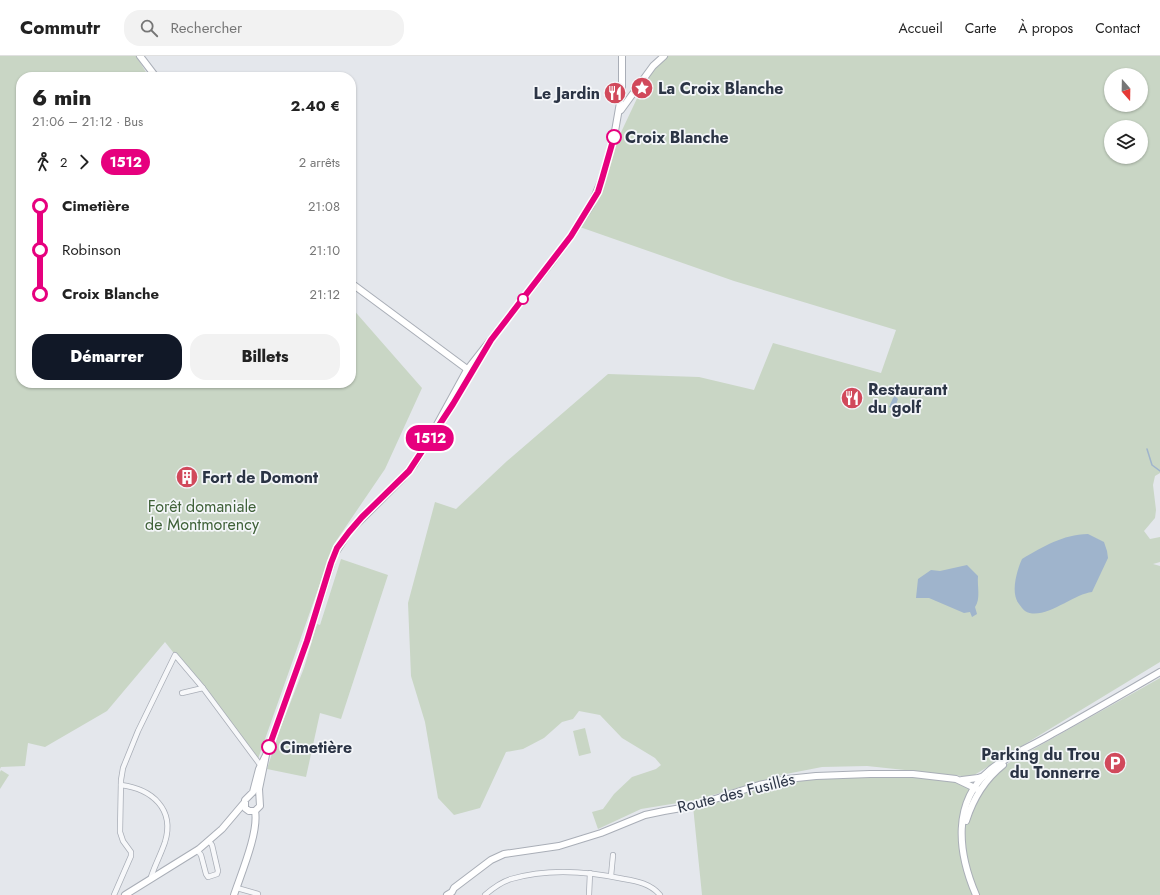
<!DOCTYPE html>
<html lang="fr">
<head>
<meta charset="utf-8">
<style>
  :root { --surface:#fff; --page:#f2f2f2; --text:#222; --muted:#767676; --line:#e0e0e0; --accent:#111827 }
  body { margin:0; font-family:Jost,sans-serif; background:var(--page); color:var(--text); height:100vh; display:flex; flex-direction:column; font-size:15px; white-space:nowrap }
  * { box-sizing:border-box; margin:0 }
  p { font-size:13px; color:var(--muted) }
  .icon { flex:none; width:22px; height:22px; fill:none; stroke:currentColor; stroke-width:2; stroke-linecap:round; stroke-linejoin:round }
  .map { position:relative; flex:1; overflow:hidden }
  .drawer { position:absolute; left:16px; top:16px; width:340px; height:316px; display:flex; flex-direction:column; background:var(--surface); border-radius:16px; box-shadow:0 1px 3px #0004 }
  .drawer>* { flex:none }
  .badge { padding:0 8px; border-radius:13px; font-size:14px; line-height:26px }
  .needle { width:26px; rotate:160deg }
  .controls { position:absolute; left:1104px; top:12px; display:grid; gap:8px }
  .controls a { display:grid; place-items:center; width:44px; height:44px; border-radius:50%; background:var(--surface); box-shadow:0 1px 3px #0004; font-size:20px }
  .map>.badge { position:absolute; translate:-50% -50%; box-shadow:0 0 0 2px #fff }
  .legs { display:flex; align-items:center; gap:6px; height:44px; padding:0 16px; font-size:13px }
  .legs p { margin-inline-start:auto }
  .summary { display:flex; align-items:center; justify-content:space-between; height:68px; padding:0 16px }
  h1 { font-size:22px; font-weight:800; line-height:30px }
  .primary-button { display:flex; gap:8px; margin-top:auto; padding:8px 16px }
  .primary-button a { flex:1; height:46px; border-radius:16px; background:var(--accent); color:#fff; font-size:16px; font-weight:800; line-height:46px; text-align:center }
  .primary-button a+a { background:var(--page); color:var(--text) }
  ul { padding:0 16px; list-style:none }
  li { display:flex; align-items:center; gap:14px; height:44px; font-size:15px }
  li i { display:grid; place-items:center; width:6px; height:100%; margin:0 5px; background:currentColor }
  li i::after { content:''; width:10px; height:10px; margin:-5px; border:3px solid; border-radius:50%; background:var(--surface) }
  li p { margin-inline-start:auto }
  li:first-child i { background:linear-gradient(#0000 50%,currentColor 0) }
  li:last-child i { background:linear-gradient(currentColor 50%,#0000 0) }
  header { display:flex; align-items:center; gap:24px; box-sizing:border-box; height:56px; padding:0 20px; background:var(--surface); border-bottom:1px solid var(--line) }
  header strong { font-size:19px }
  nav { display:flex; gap:22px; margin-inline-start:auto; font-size:14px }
  .search { width:280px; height:36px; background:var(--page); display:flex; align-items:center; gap:10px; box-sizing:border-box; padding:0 14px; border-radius:16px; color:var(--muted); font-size:15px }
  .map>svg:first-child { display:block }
  .green { fill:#c9d6c5; fill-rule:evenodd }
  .water { fill:#9fb4cc }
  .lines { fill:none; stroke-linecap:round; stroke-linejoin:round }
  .stream { stroke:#9fb4cc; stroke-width:1.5 }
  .street-casing { stroke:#a9aeb7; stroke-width:6 }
  .secondary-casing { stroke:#a9aeb7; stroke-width:8 }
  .street { stroke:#f7f8fa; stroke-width:4.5 }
  .secondary { stroke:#fff; stroke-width:6 }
  .line-1-casing { stroke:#fff; stroke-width:9 }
  .line-1 { stroke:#e6007e; stroke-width:6 }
  .stop-1-dot { fill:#fff; stroke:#e6007e; stroke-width:2 }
  .labels { text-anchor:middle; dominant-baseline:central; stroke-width:3.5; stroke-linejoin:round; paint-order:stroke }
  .poi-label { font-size:16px; font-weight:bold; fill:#2b3445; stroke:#f4f6f9; text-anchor:start }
  .stop-label { font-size:16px; font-weight:bold; fill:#2b3445; stroke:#f4f6f9; text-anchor:start }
  .park-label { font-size:16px; fill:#3f6138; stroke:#f4f6f9 }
  .street-label { font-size:16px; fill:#2b3445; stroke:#f4f6f9 }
</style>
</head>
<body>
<header>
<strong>Commutr</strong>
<div class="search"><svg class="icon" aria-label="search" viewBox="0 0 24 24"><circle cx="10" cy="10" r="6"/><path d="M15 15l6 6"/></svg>Rechercher</div>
<nav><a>Accueil</a><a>Carte</a><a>À propos</a><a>Contact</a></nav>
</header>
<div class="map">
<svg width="1160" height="839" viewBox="0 0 1160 839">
  <rect width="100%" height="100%" fill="#e4e7ec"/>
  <g class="green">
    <polygon points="0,0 136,0 149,21 21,21 21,327 351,327 351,251 422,332 385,413 334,488 258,703 165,586 107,655 45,691 28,687 25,710 1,711 0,713"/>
    <path d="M 667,0 L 1160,0 L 1160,417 L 1155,420 L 1153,429 L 1156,454 L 1155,462 L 1144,475 L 1150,483 L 1160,481 L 1160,506 L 1153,508 L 1160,510 L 1160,606 L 971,721 L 867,710 L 822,711 L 786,718 L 696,744 L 641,753 L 598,773 L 592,756 L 603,753 L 614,738 L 632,721 L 656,713 L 661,709 L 655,702 L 622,682 L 600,659 L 579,655 L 573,663 L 562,666 L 544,682 L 523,693 L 506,696 L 480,752 L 454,759 L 438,742 L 425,666 L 411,620 L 408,547 L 435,446 L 456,453 L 507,405 L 608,318 L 699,321 L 754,334 L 773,287 L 881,317 L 896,274 L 734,225 L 577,170 L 597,136 L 608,104 L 648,19 ZM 1111,19 L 1141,19 L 1141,49 L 1111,49 ZM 1111,71 L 1141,71 L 1141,101 L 1111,101 Z"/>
    <polygon points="341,503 388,519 341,663 320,657 306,721 267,713 280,673 304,612 317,568 320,569"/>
    <polygon points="1160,622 1160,839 702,839 693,750 787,723 870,718 956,723 966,731"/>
    <polygon points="585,672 591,697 579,700 573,675"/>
    <polygon points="1,714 9,719 0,733 0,716"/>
  </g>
  <g class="water">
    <polygon points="895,340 898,343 894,354 889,351 893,342"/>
    <path d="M 1088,478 L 1104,486 L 1107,495 L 1108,502 L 1092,536 C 1073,538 1043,566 1025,555 C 1022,553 1021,550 1019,548 C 1010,537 1017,514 1022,503 C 1044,490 1062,479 1088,478 Z"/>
    <path d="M 967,509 L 978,520 C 977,530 981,543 975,551 L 977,558 L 972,561 L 970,556 L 964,557 L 929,542 L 916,542 L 918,523 L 931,514 L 940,515 Z"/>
  </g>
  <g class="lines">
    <polyline class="stream" points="1147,393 1152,409 1160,415"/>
    <g class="street-casing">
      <g id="street">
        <polyline points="182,637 203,632"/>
        <path d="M 121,729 C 152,733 175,753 165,786 C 161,798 155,809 151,821 L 152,822"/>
        <polyline points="197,794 201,799 206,818 208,821 217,818 218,815 212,789 209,785"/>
        <polyline points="611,820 613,799"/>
        <polyline points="237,832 258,838 258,839"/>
        <polyline points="114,839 131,800 131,796 123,785 120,776 121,724 123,712 138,675 175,599 203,632 261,710"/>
        <path d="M 485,839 C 493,832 501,826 511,823 C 548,812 587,815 624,823 C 637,825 651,828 660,839"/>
        <polyline points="589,839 590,817"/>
      </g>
    </g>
    <g class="secondary-casing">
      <g id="secondary">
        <polyline points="140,0 156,21"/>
        <polyline points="621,54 653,10 664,0"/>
        <polyline points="351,227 471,316"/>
        <polyline points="447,357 473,313"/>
        <polyline points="266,699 259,713 253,736 245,744 245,752 249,755 255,755 260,750 259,733 266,699 307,585 334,499 349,476 402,423 414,409 428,385 467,314 551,207 571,180 591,149 602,123 614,81 622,35 622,0"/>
        <polyline points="962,724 978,722 984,720"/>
        <path d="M 966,765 C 973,743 984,724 1003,709"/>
        <polyline points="125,839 199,793 222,773 244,747"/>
        <path d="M 234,839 C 241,818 259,776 255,755"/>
        <polyline points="447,839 452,836 454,832 491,804 504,798 559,790 601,777 645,759 664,755 693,750 759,729 787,723 816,720 870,718 913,718 956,723 979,734"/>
        <path d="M 976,839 C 958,797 951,746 991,713 C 1009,699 1032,690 1052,678 C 1088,658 1124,637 1160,616"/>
      </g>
    </g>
    <use href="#street" class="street"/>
    <use href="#secondary" class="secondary"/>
  </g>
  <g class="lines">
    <g class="line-1-casing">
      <polyline id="line-1" points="269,691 307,585 331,507 337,492 349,476 362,461 409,415 453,348 491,284 571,180 598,136 602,123 614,81"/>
    </g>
    <use href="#line-1" class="line-1"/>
  </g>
  <defs>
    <g id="sight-disc" transform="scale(1.15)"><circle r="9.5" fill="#d1495b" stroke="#f4f6f9"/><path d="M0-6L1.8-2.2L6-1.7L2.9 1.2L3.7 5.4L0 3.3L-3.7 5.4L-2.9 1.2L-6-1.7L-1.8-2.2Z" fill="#fff"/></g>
    <g id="restaurant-disc" transform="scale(1.15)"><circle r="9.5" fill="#d1495b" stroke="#f4f6f9"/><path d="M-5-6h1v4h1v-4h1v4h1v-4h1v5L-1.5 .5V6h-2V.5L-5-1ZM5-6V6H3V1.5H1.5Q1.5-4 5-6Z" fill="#fff"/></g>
    <g id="building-disc" transform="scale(1.15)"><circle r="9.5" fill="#d1495b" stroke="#f4f6f9"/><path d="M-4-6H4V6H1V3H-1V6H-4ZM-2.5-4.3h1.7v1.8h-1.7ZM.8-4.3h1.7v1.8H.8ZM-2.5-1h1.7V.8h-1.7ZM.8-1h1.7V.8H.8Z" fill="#fff"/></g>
    <g id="parking-disc" transform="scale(1.15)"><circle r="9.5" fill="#d1495b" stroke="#f4f6f9"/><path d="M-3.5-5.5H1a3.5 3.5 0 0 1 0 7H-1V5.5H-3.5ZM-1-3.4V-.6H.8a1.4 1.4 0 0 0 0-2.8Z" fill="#fff"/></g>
  </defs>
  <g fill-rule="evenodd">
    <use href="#sight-disc" x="642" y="32"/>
    <use href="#restaurant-disc" x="615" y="37"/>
    <use href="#restaurant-disc" x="852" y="342"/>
    <use href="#building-disc" x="187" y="421"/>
    <use href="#parking-disc" x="1115" y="707"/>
  </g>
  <g class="stop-1-dot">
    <circle cx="614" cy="81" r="7"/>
    <circle cx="523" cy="243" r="5"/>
    <circle cx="269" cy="691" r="7"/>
  </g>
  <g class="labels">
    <g class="poi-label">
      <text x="658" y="32">La Croix Blanche</text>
      <text x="600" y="37" text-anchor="end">Le Jardin</text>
      <text x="868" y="333">Restaurant<tspan x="868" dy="18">du golf</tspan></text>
      <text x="202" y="421">Fort de Domont</text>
      <text x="1100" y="698" text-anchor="end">Parking du Trou<tspan x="1100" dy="18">du Tonnerre</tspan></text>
    </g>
    <g class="stop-label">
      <text x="625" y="81">Croix Blanche</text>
      <text x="280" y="691">Cimetière</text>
    </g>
    <g class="park-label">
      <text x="202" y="450">Forêt domaniale<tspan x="202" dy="18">de Montmorency</tspan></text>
    </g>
    <g class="street-label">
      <text transform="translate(736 737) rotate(-14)">Route des Fusillés</text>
    </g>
  </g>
</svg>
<div class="controls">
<a><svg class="needle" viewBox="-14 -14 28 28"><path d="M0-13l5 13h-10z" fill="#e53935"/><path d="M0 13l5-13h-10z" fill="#767676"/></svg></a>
<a><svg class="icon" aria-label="layers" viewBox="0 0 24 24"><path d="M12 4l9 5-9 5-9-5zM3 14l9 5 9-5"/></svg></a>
</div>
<b class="badge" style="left:430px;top:382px;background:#e6007e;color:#fff">1512</b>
<section class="drawer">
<div class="summary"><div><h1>6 min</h1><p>21:06 – 21:12 · Bus</p></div><b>2.40 €</b></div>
<div class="legs"><svg class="icon" aria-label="walk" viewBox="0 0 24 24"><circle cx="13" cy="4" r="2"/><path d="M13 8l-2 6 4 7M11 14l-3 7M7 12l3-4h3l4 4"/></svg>2<svg class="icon" aria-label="forward" viewBox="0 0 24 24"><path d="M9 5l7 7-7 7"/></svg><b class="badge" style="background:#e6007e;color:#fff">1512</b><p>2 arrêts</p></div>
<ul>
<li><i style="color:#e6007e"></i><b>Cimetière</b><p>21:08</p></li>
<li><i style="color:#e6007e"></i><span>Robinson</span><p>21:10</p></li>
<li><i style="color:#e6007e"></i><b>Croix Blanche</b><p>21:12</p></li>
</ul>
<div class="primary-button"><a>Démarrer</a><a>Billets</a></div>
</section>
</div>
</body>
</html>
